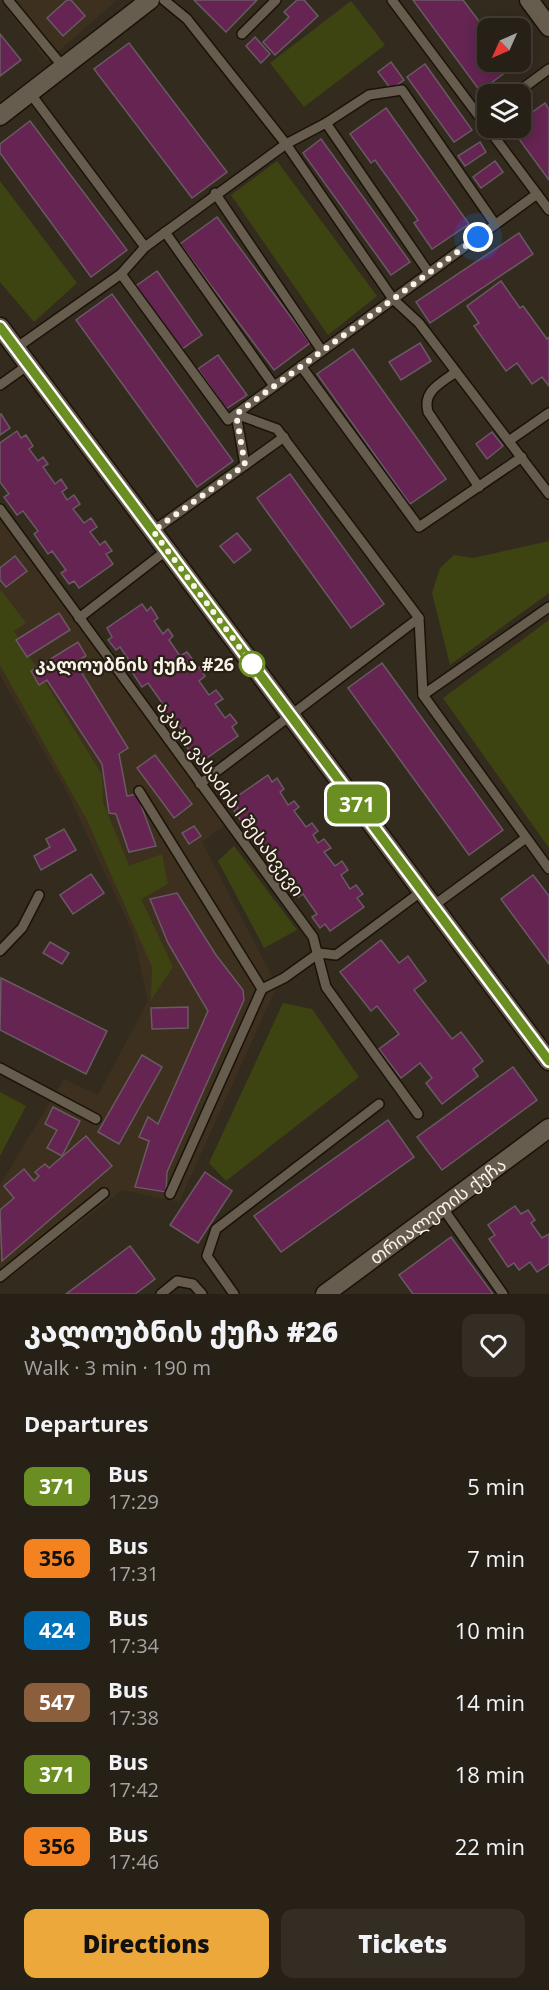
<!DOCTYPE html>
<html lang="en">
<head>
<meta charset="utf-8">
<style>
  :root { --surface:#272017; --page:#332d24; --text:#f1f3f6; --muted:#a4a3a1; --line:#433e36; --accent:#eda83b }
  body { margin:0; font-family:"Open Sans","Noto Sans Georgian",sans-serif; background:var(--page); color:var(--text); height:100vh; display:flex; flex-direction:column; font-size:22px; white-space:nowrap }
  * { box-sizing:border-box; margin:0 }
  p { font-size:20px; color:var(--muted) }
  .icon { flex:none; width:33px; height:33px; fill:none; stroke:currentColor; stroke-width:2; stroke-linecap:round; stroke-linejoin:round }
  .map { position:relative; height:1294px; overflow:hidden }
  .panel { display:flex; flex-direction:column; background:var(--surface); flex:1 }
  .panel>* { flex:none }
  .badge { padding:0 12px; border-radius:9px; font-size:21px; line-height:39px }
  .needle { width:39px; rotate:225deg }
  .fabs { position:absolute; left:477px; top:18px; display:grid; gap:12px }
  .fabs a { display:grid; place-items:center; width:54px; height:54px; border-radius:12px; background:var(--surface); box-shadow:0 3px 15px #0003,0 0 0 2px var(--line); font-size:30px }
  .you { position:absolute; width:30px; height:30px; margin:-15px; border:4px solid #fff; border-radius:50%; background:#1a73e8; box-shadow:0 0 0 9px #1a73e833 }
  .map>.badge { position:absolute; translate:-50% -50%; box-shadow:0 0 0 3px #fff }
  h2 { padding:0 24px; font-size:22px; line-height:54px }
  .round { display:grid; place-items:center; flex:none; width:63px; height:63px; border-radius:12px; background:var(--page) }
  .overview { display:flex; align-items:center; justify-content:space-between; height:102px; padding:0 24px }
  h1 { font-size:28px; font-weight:800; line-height:45px }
  .cta { display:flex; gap:12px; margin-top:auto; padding:12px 24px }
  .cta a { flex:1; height:69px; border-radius:12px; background:var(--accent); color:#111; font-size:24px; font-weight:800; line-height:69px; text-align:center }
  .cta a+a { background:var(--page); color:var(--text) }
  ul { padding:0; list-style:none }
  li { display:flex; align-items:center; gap:18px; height:72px; padding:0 24px }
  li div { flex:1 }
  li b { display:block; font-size:22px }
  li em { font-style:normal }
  li .badge { min-width:66px; font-weight:700; text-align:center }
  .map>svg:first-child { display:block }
  .built { fill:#3d301e }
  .green { fill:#3d4412 }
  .building { fill:#652452; stroke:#695a63; stroke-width:1.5 }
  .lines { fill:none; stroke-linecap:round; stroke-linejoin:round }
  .service-casing { stroke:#1b1308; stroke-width:12 }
  .minor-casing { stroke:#1b1308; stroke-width:21 }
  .tertiary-casing { stroke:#1b1308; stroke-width:21 }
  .service { stroke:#665d4f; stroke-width:9 }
  .minor { stroke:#665d4f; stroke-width:18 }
  .tertiary { stroke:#665d4f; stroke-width:18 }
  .line-casing { stroke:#fff; stroke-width:14 }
  .line { stroke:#6b8e23; stroke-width:9 }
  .walk { stroke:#f9f3ec; stroke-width:6; stroke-dasharray:0 10.8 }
  .stop-dot { fill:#fff; stroke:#6b8e23; stroke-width:3 }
  .labels { text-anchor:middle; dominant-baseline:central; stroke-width:4.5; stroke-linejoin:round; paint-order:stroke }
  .stop-label { font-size:18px; font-weight:bold; fill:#f9f3ec; stroke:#2a2115; text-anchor:end }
  .street-label { font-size:18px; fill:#f9f3ec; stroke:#2a2115 }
</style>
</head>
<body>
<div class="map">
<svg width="549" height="1294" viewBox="0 0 549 1294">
  <rect width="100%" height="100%" fill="#342b1f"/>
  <g class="built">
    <polygon points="0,0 117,0 47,61"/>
    <polygon points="0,515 90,642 226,824 202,842 277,986 179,1202 122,1190 8,1279 0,1271 0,1185 64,1079 98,1095 148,1001 133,933 68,794 0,675"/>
  </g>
  <g class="green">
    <polygon points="351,1 385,45 304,107 270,63"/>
    <polygon points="277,161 377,296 328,335 231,195"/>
    <polygon points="0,181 77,283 34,322 0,282"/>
    <polygon points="549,541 549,593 450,665 432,593 440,568 454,555 473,558"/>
    <polygon points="0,589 26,623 14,631 102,775 103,802 129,866 162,854 168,884 141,899 173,967 151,1000 152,967 87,820 0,665"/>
    <polygon points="549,620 549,848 443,698"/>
    <polygon points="234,846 297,930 264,948 218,861"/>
    <polygon points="283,1003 312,1009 359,1077 226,1181 209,1163"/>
    <polygon points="0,1092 26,1106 0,1156"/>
  </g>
  <g class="building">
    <polygon points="67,0 71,0 85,16 63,36 47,18"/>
    <polygon points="194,0 257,0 226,32"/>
    <polygon points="297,0 304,0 318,16 275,55 263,42 289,17 284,12"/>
    <polygon points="413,0 463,0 488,33 488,62 509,62 513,67 480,91"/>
    <polygon points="0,34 21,60 0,76"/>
    <polygon points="255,37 270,54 261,63 246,46"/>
    <polygon points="129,43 227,172 192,198 94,69"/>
    <polygon points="391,62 404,80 391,89 378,72"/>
    <polygon points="425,64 472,130 454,142 407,77"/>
    <polygon points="545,103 549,109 549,180 511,128 520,128 520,121"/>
    <polygon points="386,108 469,224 432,249 414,223 418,220 375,160 371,163 350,134"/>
    <polygon points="30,121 127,250 91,277 0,153 0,144"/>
    <polygon points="321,139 410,262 391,275 303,153"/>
    <polygon points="480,142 486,152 465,166 458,156"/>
    <polygon points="495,161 503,172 481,188 473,177"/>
    <polygon points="217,217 310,343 274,370 180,244"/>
    <polygon points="519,233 533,254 430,323 416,302"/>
    <polygon points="157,271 202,335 182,349 136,286"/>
    <polygon points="501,281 520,308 523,306 547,339 549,337 549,386 542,377 532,384 517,363 506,371 474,326 479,323 467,306"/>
    <polygon points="112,294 233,461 197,487 76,320"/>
    <polygon points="420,343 431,361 401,380 389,362"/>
    <polygon points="353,349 446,479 410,504 317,374"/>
    <polygon points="218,355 247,395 226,409 198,369"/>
    <polygon points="1,414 10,428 0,435 0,415"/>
    <polygon points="17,431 21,438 26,435 33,446 29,449 38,461 43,457 48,464 43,467 55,484 61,479 67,488 62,492 67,500 74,495 80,504 73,509 84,523 91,518 97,527 90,532 100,545 105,541 112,551 106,554 113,564 79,588 74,581 69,584 61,573 66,570 52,551 48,554 34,534 38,531 23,511 17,515 4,497 9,494 0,482 0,443"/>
    <polygon points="492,432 503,446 487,459 476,444"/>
    <polygon points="290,474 384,604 351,628 257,498"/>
    <polygon points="237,533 251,550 234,563 220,546"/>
    <polygon points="15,556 27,571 6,587 0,580 0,568"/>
    <polygon points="142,604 147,611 151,607 158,618 154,621 163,634 168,629 173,636 169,640 180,656 187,652 193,660 187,664 193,672 199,667 205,676 199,681 209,695 216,690 223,699 215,704 225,718 230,714 237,723 232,727 238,736 204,760 199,753 194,757 186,746 191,742 177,723 173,726 159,706 163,704 148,683 142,687 130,669 134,667 120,647 116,650 108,640 112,637 107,628"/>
    <polygon points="59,613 70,630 27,657 16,640"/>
    <polygon points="78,642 86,656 75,662 128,748 119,754 127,796 137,794 156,846 129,852 116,814 109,813 102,764 47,680 39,685 31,671"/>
    <polygon points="382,663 503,830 469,855 348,688"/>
    <polygon points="155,755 192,804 174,818 137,768"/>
    <polygon points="268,775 272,782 277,778 284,789 280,792 288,805 294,801 299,807 294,811 306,827 312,823 318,831 313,835 318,843 324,839 331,848 324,852 335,866 342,861 348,870 341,875 350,889 356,885 363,894 357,898 364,907 330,931 325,924 320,928 312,917 317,914 303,894 298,897 285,878 289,875 274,854 268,859 255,841 259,838 245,818 241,821 234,811 238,808 232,800"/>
    <polygon points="194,826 201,836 189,844 182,833"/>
    <polygon points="64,829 76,850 41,870 34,856 50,847 46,839"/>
    <polygon points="91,874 104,893 73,914 60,895"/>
    <polygon points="533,875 549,896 549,964 501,899"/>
    <polygon points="177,893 216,955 243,990 244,1000 167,1172 166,1192 135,1187 149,1141 139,1137 148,1117 158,1124 208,1011 168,943 150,899"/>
    <polygon points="381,940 399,963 408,956 426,981 414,990 452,1039 461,1032 483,1061 473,1069 478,1076 442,1104 426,1083 432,1078 420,1063 401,1078 379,1049 399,1034 377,1006 371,1011 340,972"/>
    <polygon points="50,942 69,953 62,964 43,953"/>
    <polygon points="1,978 107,1031 86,1074 0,1030"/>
    <polygon points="188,1007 188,1028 152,1029 151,1008"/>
    <polygon points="142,1055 162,1067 119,1144 98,1132"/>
    <polygon points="513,1067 537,1100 442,1170 417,1137"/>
    <polygon points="53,1107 80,1121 62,1156 47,1148 57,1130 45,1124"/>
    <polygon points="388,1120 414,1157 281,1252 254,1216"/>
    <polygon points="86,1136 112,1166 2,1261 0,1210 14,1198 4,1186 24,1169 34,1181 39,1176 35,1172 45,1164 49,1168"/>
    <polygon points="205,1172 232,1191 198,1243 170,1225"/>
    <polygon points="515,1206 521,1214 528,1210 535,1220 531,1223 542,1238 549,1234 549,1264 537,1272 530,1262 519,1270 514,1263 508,1267 489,1239 495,1235 488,1225"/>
    <polygon points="451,1237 493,1294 413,1294 399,1275"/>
    <polygon points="130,1246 155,1279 135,1294 66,1294"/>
  </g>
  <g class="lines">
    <g class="service-casing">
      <g id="service">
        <polyline points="8,0 64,68"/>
        <polyline points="164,0 187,19 286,144 393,299 419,323 549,494"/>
        <polyline points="392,0 549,210"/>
        <polyline points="242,34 276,0"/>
        <polyline points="30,93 145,247 121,274 228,420 236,414 277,429 419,618 423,695 549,869"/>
        <polyline points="515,94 549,69"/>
        <polyline points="326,123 369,95 402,90 495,224"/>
        <polyline points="215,193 322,351"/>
        <polyline points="165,232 274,386"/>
        <polyline points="145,247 286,144 326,123 429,273"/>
        <polyline points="16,348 121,274"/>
        <polyline points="301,366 419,527 522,457"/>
        <path d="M 456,372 C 441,383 422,391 428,412 L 479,487"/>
        <polyline points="0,385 28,365"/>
        <polyline points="510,440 549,413"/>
        <polyline points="245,465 236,414 537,194"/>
        <polyline points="0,509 313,937 326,987 418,1114"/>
        <polyline points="153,531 284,437"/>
        <polyline points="79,618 167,550"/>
        <polyline points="423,695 549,607"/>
        <polyline points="200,784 419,618"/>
        <polyline points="139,791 262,989 170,1194"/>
        <polyline points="433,906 526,838"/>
        <polyline points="0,951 22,928 39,895"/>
        <polyline points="262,989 284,978 319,953 336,955 422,891"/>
        <polyline points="0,1068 96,1119"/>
        <polyline points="442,1207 503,1294"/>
        <polyline points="0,1277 104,1193"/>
        <polyline points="161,1294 177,1281 193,1284 202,1294"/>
        <polyline points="234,1294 207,1256 216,1229 379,1104"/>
      </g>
    </g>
    <g class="minor-casing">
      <g id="minor">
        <polyline points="529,0 549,27"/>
        <polyline points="0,116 150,0"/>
      </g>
    </g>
    <g class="tertiary-casing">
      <g id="tertiary">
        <polyline points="0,327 549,1061"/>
        <path id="s1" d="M 325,1294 L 549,1128"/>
      </g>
    </g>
    <use href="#service" class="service"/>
    <use href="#minor" class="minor"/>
    <use href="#tertiary" class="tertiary"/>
  </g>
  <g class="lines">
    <g class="line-casing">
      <polyline id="line" points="0,327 549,1061"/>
    </g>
    <use href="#line" class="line"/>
    <polyline class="walk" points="252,664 153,531 245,465 236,414 478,237"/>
  </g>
  <circle class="stop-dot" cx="252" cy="664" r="12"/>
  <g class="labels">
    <g class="stop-label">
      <text x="234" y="664">კალოუბნის ქუჩა #26</text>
    </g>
    <g class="street-label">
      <text transform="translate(231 798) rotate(54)">აკაკი ვასაძის I შესახვევი</text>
      <text stroke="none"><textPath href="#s1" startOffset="140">თრიალეთის ქუჩა</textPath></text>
    </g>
  </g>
</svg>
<div class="fabs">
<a><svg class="needle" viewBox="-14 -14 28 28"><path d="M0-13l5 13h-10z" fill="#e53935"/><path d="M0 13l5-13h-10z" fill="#a4a3a1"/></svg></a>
<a><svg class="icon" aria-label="layers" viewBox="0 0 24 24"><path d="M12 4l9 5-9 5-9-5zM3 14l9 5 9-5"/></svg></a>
</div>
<div class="you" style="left:478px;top:237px"></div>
<b class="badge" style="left:357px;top:804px;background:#6b8e23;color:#fff">371</b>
</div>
<section class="panel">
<div class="overview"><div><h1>კალოუბნის ქუჩა #26</h1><p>Walk · 3 min · 190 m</p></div><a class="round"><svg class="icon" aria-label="heart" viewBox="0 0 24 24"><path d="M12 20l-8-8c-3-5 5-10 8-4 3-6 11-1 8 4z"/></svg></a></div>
<h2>Departures</h2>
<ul>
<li><span class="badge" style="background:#6b8e23;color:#fff">371</span><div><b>Bus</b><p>17:29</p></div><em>5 min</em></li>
<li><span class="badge" style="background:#f58220;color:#111">356</span><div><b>Bus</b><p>17:31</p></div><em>7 min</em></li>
<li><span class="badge" style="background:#0072bc;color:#fff">424</span><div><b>Bus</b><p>17:34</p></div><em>10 min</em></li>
<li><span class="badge" style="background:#8b5e3c;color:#fff">547</span><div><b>Bus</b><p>17:38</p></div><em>14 min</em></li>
<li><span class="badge" style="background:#6b8e23;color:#fff">371</span><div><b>Bus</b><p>17:42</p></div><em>18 min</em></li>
<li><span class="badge" style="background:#f58220;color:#111">356</span><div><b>Bus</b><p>17:46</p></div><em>22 min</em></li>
</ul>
<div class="cta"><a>Directions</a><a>Tickets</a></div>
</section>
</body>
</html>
